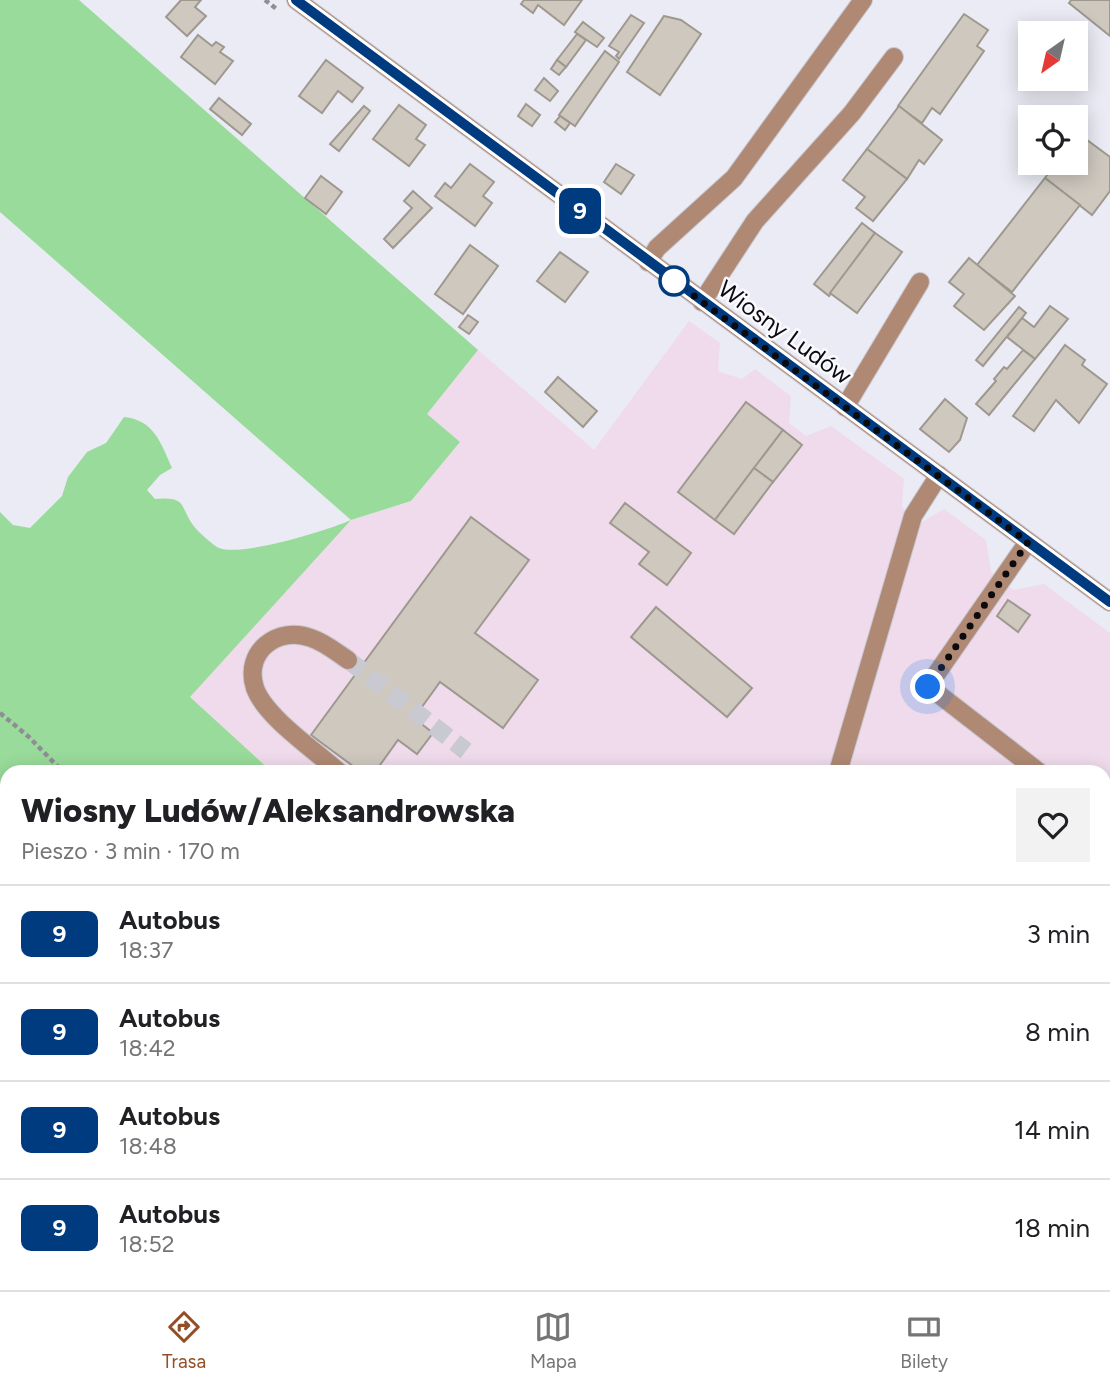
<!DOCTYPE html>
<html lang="pl">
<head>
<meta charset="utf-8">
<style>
  :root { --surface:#fff; --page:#f2f2f2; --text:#202124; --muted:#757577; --line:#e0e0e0; --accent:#954f26 }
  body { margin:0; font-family:Figtree,sans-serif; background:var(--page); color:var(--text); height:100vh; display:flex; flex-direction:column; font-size:26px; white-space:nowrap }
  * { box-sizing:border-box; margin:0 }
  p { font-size:23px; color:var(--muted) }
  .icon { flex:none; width:38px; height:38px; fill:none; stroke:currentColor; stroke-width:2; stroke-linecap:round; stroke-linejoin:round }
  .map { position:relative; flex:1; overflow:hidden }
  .sheet { position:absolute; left:0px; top:765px; width:1111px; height:527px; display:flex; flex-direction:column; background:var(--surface); border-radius:21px 21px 0 0; box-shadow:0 4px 18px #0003 }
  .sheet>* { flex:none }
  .badge { padding:0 14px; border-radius:10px; font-size:24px; line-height:46px }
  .needle { width:46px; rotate:214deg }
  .tools { position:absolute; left:1018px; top:21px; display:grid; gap:14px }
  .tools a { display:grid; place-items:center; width:70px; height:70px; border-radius:0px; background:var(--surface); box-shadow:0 4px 18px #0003; font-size:35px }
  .you { position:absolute; width:35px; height:35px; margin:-18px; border:5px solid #fff; border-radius:50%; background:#1a73e8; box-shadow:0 0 0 10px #1a73e833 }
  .map>.badge { position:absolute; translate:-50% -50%; box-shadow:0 0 0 4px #fff }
  .round { display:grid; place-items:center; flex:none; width:74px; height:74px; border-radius:0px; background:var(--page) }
  .overview { display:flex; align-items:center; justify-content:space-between; height:119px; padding:0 21px }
  h1 { font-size:33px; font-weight:800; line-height:52px }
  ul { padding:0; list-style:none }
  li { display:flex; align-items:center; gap:21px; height:98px; padding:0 21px; border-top:2px solid var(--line) }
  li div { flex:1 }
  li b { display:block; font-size:26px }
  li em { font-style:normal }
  li .badge { min-width:77px; font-weight:700; text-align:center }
  .menu { display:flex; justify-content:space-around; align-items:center; height:98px; border-top:2px solid var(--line); background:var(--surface); font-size:19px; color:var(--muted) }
  .menu a { display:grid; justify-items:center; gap:4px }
  .menu .active { color:var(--accent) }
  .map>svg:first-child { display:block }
  .industrial { fill:#efdbeb }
  .green { fill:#99db9a }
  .building { fill:#cec8bf; stroke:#9e988f; stroke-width:2 }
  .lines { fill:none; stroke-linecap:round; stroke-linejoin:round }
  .minor-tunnel { stroke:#c9c9d2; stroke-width:18; stroke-dasharray:18 9; stroke-linecap:butt }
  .minor-casing { stroke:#c7c7d0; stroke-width:20 }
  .path { stroke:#8e8e95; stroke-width:4.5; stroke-dasharray:5 3.5; stroke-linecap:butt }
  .minor { stroke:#af8974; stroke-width:18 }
  .line-casing { stroke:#fff; stroke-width:16 }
  .line { stroke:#003b80; stroke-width:10 }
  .walk { stroke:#0b0b0e; stroke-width:7; stroke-dasharray:0 12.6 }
  .stop-dot { fill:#fff; stroke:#003b80; stroke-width:3.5 }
  .labels { text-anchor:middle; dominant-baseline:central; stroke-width:5; stroke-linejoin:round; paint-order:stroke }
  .street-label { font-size:24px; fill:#0b0b0e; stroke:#f9f9ff }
</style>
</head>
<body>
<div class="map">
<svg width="1110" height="1290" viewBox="0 0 1110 1290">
  <rect width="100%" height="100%" fill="#ebebf5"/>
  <g class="industrial">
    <polygon points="689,321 720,343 718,371 742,379 755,369 791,396 789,423 806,436 831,426 904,479 902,507 913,516 922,522 944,509 986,540 991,572 1001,580 1014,590 1044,584 1110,633 1110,1000 1104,1006 1104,772 272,772 190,697 265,596 352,520 411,501 460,442 426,415 478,350 594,450"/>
    <polygon points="873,1285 924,1285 921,1290 881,1290"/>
  </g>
  <path class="green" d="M 0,0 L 79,0 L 478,350 L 427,414 L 460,442 L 411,501 L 351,520 L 190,697 L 272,772 L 7,772 L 7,1284 L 873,1284 L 881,1290 L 0,1290 L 0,512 L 13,525 L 30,528 L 62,496 L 68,477 L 87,452 L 106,443 L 124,417 C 154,420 161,443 172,468 L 160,475 L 147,490 L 155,499 C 187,496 179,505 193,525 C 198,532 210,542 217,547 C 236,559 329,530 351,520 L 0,212 Z"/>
  <g class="building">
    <polygon points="181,0 201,0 195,7 206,16 187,36 166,17"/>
    <polygon points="524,0 582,0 564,25 538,5 533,13 521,4"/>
    <polygon points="1071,0 1110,0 1110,36 1069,3"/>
    <polygon points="964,14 988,30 977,46 984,51 940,114 932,108 922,123 898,106"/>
    <polygon points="631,15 644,23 619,59 616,56 619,52 609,46"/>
    <polygon points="664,16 681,20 701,34 660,95 627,72"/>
    <polygon points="583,22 604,38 597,47 575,32"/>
    <polygon points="577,34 586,40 566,67 557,60"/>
    <polygon points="198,35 212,46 216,42 224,47 220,52 233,61 215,84 181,57"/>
    <polygon points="605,51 619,62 575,126 559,115"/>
    <polygon points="326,60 363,88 352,102 338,91 322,113 299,96"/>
    <polygon points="557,60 566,67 559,75 551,69"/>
    <polygon points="544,78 558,91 550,101 535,90"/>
    <polygon points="219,98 251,124 242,135 210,109"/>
    <polygon points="526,104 540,115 532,126 518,116"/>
    <polygon points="399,105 426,125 416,139 425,145 409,166 373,139"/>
    <polygon points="364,106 370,111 339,151 330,144"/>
    <polygon points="899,106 942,140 924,164 919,160 907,179 867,149"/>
    <polygon points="560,116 570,123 565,130 555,122"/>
    <polygon points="1079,134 1110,157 1110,191 1092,215 1045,178 1056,163 1076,163 1076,137"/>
    <polygon points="867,149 907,179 873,221 856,208 865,197 843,180"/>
    <polygon points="470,164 494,182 483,196 492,203 475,226 435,196 445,183 451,188"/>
    <polygon points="616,164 634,175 621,194 604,182"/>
    <polygon points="321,176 342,192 326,214 305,198"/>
    <polygon points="1045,178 1080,205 1012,292 977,265"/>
    <polygon points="413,191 432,208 393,248 384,239 412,208 404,201"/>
    <polygon points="862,223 875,233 829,296 814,284"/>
    <polygon points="875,233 902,252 857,313 830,293"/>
    <polygon points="470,245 498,266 463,314 435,294"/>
    <polygon points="560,252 588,272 565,302 537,281"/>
    <polygon points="969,258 1015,296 984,330 954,306 964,294 949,282"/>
    <polygon points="1050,306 1068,319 1035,359 1007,337 1022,318 1034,327"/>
    <polygon points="1019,307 1026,313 983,366 976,360"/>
    <polygon points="468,315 478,322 469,334 459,327"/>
    <polygon points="1065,345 1085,360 1082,365 1107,384 1079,423 1056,400 1034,431 1013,416"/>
    <polygon points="1023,350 1035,359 989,415 976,404 996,381 994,379 1004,367 1007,369"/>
    <polygon points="558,377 597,411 583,427 545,392"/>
    <polygon points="945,399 967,418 960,440 949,452 920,429"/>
    <polygon points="746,402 783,430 715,520 678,492"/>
    <polygon points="783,430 802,445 773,482 754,468"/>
    <polygon points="754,468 773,482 734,534 715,520"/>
    <polygon points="625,503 691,553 667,585 639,564 649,552 610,523"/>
    <polygon points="471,517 529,560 475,633 538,680 503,728 440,682 414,718 433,733 417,754 398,740 375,772 361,772 311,735"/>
    <polygon points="1008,600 1030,615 1018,632 997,616"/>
    <polygon points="656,607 752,688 727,717 631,637"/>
  </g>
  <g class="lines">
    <polyline class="minor-tunnel" points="348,660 466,751"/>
    <g class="minor-casing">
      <g id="minor">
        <polyline points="296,0 1110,602"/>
        <polyline points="648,262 657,248 734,178 863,0"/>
        <polyline points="702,302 755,221 852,113 894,57"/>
        <polyline points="845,407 920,282"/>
        <polyline points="1028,542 928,686 1039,772"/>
        <path d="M 339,772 C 316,751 265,717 255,688 C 243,652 278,625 311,638 C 324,642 336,652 348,660"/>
        <polyline points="838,772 913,516 939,475"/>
        <polyline points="1104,822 1110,826"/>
        <polyline points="1104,1062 1110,1055"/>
        <polyline points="1104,1239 1110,1229"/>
        <polyline points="955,1290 958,1284"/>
        <polyline points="1076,1290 1079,1284"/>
      </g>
    </g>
    <g class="path">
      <polyline points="265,0 278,10"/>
      <polyline points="0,713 29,737 63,772"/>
      <polyline points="362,1284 369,1290"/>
      <polyline points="46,1290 47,1284"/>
    </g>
    <use href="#minor" class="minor"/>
  </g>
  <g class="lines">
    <g class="line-casing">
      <polyline id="line" points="296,0 1110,602"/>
    </g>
    <use href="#line" class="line"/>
    <polyline class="walk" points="674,281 1028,542 928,687"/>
  </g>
  <circle class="stop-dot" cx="674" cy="281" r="14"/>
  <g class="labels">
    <g class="street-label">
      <text transform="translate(785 332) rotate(36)">Wiosny Ludów</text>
    </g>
  </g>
</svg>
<div class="tools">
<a><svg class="needle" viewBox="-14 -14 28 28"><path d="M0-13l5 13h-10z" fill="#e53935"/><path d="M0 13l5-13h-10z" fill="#757577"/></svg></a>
<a><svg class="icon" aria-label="locate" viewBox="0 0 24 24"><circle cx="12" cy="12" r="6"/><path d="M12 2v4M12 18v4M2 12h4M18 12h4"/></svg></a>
</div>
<div class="you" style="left:928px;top:687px"></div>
<b class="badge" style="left:580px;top:211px;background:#003b80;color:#fff">9</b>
<section class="sheet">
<div class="overview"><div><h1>Wiosny Ludów/Aleksandrowska</h1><p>Pieszo · 3 min · 170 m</p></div><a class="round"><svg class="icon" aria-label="heart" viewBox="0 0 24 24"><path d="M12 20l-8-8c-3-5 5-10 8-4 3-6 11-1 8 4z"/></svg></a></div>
<ul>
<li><span class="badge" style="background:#003b80;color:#fff">9</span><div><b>Autobus</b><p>18:37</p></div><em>3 min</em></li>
<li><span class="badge" style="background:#003b80;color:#fff">9</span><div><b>Autobus</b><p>18:42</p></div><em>8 min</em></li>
<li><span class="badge" style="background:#003b80;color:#fff">9</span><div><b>Autobus</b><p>18:48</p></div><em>14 min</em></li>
<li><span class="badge" style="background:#003b80;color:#fff">9</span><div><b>Autobus</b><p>18:52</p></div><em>18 min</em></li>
</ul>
</section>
</div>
<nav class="menu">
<a class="active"><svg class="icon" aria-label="directions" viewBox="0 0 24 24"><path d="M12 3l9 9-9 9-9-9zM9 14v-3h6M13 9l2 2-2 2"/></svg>Trasa</a>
<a><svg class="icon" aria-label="map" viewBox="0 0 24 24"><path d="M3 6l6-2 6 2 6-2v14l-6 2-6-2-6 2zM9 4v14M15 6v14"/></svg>Mapa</a>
<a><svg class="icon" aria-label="tickets" viewBox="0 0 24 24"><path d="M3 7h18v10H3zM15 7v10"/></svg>Bilety</a>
</nav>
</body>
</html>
